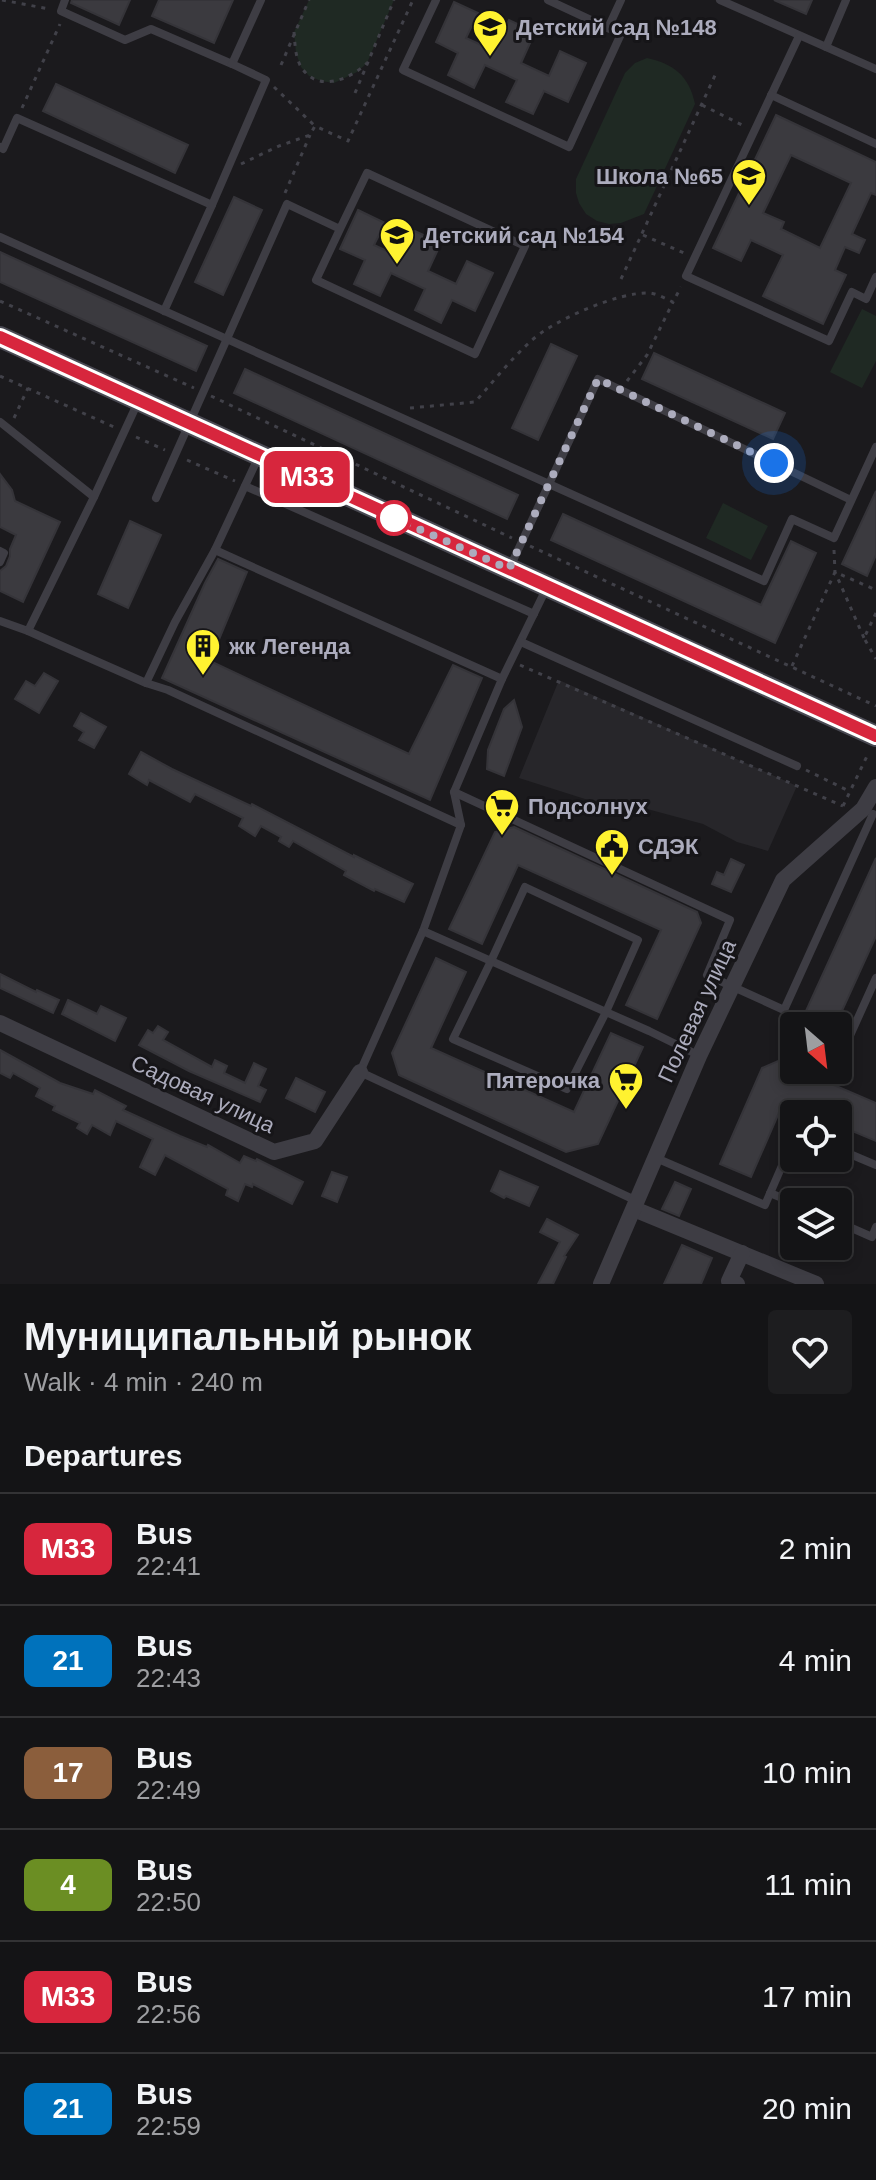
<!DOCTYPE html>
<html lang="en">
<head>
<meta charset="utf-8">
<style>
  :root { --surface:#141416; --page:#1d1d1f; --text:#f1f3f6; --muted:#9d9ea1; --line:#333335 }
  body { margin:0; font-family:Helvetica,sans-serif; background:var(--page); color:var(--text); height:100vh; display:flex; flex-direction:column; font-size:30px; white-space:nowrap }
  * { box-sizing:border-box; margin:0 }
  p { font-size:26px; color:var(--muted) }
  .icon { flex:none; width:44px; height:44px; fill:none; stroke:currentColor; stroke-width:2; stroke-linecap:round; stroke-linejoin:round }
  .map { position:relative; height:1284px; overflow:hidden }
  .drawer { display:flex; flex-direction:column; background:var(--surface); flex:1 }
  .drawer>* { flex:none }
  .badge { padding:0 16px; border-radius:12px; font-size:28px; line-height:52px }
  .needle { width:52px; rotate:152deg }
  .controls { position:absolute; left:780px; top:1012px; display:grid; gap:16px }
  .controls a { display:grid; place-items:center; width:72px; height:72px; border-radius:8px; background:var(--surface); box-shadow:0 4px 12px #0003,0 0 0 2px var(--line); font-size:40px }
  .you { position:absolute; width:40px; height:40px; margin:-20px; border:6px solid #fff; border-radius:50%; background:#1a73e8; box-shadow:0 0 0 12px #1a73e833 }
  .map>.badge { position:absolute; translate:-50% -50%; box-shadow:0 0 0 4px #fff }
  h2 { padding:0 24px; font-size:30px; line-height:72px }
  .round { display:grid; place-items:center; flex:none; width:84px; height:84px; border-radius:8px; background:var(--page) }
  .headline { display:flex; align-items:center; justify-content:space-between; height:136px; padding:0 24px }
  h1 { font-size:38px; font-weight:700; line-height:60px }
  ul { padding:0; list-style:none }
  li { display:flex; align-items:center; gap:24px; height:112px; padding:0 24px; border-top:2px solid var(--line) }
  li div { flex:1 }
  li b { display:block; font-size:30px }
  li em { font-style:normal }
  li .badge { min-width:88px; font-weight:700; text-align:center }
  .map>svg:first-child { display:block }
  .built { fill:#27262a }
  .green { fill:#1f2923 }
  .building { fill:#3b3a3f; stroke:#353439; stroke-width:2; fill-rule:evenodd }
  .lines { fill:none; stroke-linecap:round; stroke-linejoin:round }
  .path { stroke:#414149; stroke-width:3; stroke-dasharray:4 6; stroke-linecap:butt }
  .service { stroke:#3e3d44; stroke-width:8 }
  .minor { stroke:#3e3d44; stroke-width:16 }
  .secondary { stroke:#494952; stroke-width:22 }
  .line-casing { stroke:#fff; stroke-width:18 }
  .line { stroke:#d7263d; stroke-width:12 }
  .walk { stroke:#acacbd; stroke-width:8; stroke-dasharray:0 14.4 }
  .stop-dot { fill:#fff; stroke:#d7263d; stroke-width:4 }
  .labels { text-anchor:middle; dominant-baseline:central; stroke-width:6; stroke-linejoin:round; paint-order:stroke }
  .poi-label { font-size:22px; font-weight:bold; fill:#acacbd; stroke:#161518; text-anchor:start }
  .street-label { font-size:22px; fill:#acacbd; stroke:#161518 }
</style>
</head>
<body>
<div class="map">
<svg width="876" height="1284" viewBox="0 0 876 1284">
  <rect width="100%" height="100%" fill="#1b1a1d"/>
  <polygon class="built" points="559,680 797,786 768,851 737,842 703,824 636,806 629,813 519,778"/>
  <g class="green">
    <polygon points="309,0 394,0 367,63 357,72 334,83 321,81 309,76 301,67 296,53 294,32"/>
    <path d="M 647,58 C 674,64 689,76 695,104 L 644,214 L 621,223 L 609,224 L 597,221 L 586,214 L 579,203 L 576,193 L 576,179 L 625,73 L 635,63 Z"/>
    <polygon points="862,309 876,316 876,361 862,388 830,372"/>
    <polygon points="723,503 768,526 751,560 706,538"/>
  </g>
  <g class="building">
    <polygon points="72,0 130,0 119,25 71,3"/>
    <polygon points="159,0 233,0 214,43 152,16"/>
    <polygon points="774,0 812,0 806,14"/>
    <polygon points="454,2 478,13 466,38 494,51 509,20 535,32 521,63 549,76 560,51 586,63 568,102 544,91 533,114 506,102 517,80 485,65 474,88 448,75 458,53 436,42"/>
    <polygon points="56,84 188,145 175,173 43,111"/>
    <path d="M 776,115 L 876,162 L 876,195 L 871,193 L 852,234 L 865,240 L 859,253 L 845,247 L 835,270 L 846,275 L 823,324 L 763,296 L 783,255 L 751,240 L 741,261 L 713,248 ZM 791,155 L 851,183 L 820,248 L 781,229 L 784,222 L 763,213 Z"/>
    <polygon points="234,197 262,210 223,295 195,282"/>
    <polygon points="358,210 385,223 374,245 402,258 415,231 441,243 428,271 456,284 467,261 493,273 475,311 452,300 441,323 415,310 425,289 391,273 380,296 354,284 365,260 340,249"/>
    <polygon points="0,252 207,346 196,371 0,282"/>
    <polygon points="551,344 577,356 538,440 512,428"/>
    <polygon points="654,353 785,413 773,439 642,379"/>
    <polygon points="245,369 518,495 507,519 234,393"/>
    <polygon points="0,474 12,490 15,501 60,522 23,602 0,591 0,571 6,566 10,556 10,549 16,535 0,527"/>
    <polygon points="876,491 876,555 867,576 842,564"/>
    <polygon points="563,514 761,605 791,541 816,553 775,643 551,540"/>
    <polygon points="130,521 161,535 128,608 98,594"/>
    <polygon points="218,559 247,572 210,661 409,754 453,665 482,678 430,800 162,678 205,583"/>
    <polygon points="44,673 58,681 39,713 15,699 26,681 35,686"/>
    <polygon points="514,700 522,727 504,776 487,769 488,750 504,709"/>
    <polygon points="81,713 106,727 94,748 79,740 84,732 74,726"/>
    <polygon points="141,752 172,769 251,806 252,804 354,857 354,855 413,884 404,902 375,889 374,891 344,875 346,871 293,841 289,847 279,841 281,837 261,826 255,836 239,826 243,818 195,794 190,802 149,780 147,785 129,774"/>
    <polygon points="514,827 697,912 701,923 657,1019 626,1005 661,930 518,865 482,944 449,929 495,832"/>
    <polygon points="876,858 876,936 836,1024 806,1011"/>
    <polygon points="731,859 744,865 731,892 712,884 717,872 724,875"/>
    <polygon points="436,958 466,972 431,1048 574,1112 611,1033 643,1047 598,1144 566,1152 399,1075 392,1053"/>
    <polygon points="0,974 36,992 37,990 59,1000 53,1013 0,988"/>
    <polygon points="68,1000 97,1014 101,1006 126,1018 115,1041 62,1014"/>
    <polygon points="158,1026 168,1032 163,1040 212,1067 215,1060 227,1066 224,1073 245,1083 254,1063 266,1069 258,1086 266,1090 260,1102 189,1071 139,1045 148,1030 153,1033"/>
    <polygon points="0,1050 60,1083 93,1094 95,1090 126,1106 123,1110 180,1136 207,1147 208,1145 240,1163 244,1156 256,1161 257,1159 303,1182 292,1204 253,1184 252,1187 245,1184 238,1201 226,1195 228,1189 165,1155 155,1175 140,1167 153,1139 116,1121 110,1135 92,1125 87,1134 77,1128 80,1123 53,1110 55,1106 36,1096 40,1088 13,1073 10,1078 0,1073"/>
    <polygon points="778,1061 876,1103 876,1141 838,1125 838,1114 813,1114 784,1101 751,1177 720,1164 762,1068"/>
    <polygon points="296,1078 325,1092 315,1112 286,1098"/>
    <polygon points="500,1171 538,1187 529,1206 506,1196 504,1198 491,1191"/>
    <polygon points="332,1172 347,1177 337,1202 322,1196"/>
    <polygon points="675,1182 691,1189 679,1216 662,1209"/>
    <polygon points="547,1219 578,1235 564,1256 566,1257 553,1284 538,1284 560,1242 540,1232"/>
    <polygon points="682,1245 712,1258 701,1284 664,1284"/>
  </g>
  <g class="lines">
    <g class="path">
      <polyline points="2,0 49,9"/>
      <path d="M 294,32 C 295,43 295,55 300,65 C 316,94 349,80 367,63"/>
      <polyline points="281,65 309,0"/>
      <polyline points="274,87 315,126"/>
      <polyline points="355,93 394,0"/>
      <polyline points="702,105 744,126"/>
      <polyline points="22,108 60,24"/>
      <polyline points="241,164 279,146 310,135 315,126 348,141 413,0"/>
      <polyline points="285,193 310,135"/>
      <polyline points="643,235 684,253"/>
      <polyline points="621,279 717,71"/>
      <polyline points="0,301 194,388"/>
      <polyline points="0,376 114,427"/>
      <polyline points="627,381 647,355 673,302"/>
      <polyline points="211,396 512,538"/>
      <path d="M 410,408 L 475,402 C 493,382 510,360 530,342 C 551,321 620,291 650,293 C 658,294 666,299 673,302 L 681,287"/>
      <polyline points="14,418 28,388"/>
      <polyline points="136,437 165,450"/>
      <polyline points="187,460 235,481"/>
      <polyline points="530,546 876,706"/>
      <polyline points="834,550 835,572 864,638"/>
      <polyline points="876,613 864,638 876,659"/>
      <polyline points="520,665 843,806"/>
      <polyline points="792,666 835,572 876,590"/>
      <polyline points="806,770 849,791"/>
      <polyline points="843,806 869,752"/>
    </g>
    <g class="service">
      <polyline points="65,0 61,11 125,40 151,29 232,64 261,0"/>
      <polyline points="436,0 403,70 569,147 621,34 548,0"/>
      <polyline points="720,0 876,69"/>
      <polyline points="608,28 621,0"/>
      <polyline points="799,36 686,276 829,341 852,292 866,299 876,277"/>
      <polyline points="826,47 846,0"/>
      <polyline points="771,95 876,144"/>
      <polyline points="0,147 3,149 17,118 212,205 164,311"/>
      <polyline points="212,205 266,80 232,64"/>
      <polyline points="0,237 549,484 598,379 851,500"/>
      <polyline points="0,422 94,497"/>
      <polyline points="245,486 534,614"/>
      <polyline points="156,498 287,204 340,229 367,173 525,246 475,354 316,280 340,229"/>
      <polyline points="215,550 502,679"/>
      <polyline points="0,551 4,553 0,562"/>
      <polyline points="509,569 549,484 764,581 792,519 834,538 876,447"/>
      <polyline points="547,587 502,679 454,792 461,825 423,931 649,1031 698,1055"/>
      <polyline points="0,621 28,631 94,497 138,402"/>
      <polyline points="28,631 146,683 168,690 461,825"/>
      <polyline points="521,642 797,766"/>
      <polyline points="146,683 175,622 215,550 259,456"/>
      <polyline points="454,792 730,920 707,975 784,1010 873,814"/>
      <polygon points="525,887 638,940 606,1012 567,1089 453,1039 491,961"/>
      <polyline points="423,931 360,1072 637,1201"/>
      <polyline points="843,1051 876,978"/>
      <polyline points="838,1149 876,1165"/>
      <polyline points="656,1158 765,1205 794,1138"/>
      <polyline points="770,1193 794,1203"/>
      <polyline points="838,1222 872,1237 876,1227"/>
    </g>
    <g class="minor">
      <polyline points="0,1023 274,1152 315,1141 360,1072"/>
      <polyline points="634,1209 816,1284"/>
      <polyline points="601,1284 699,1056 783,880 863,809 876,787"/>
      <polyline points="737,1284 729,1281 742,1253"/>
    </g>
    <polyline class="secondary" points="0,337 876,736"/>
  </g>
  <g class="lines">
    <g class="line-casing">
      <polyline id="line" points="0,337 876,736"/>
    </g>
    <use href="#line" class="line"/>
    <polyline class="walk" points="394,518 509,569 598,379 774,463"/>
  </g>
  <defs>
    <g id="school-pin" transform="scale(1.8)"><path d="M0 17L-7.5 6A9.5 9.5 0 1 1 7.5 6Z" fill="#fff230" stroke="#161518"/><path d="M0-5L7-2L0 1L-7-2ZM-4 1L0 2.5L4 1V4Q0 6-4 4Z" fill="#111"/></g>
    <g id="building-pin" transform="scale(1.8)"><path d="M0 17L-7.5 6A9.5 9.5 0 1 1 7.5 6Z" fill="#fff230" stroke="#161518"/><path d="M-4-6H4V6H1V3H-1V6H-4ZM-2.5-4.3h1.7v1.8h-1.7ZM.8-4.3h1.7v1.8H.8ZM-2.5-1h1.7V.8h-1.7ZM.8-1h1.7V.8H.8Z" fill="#111"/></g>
    <g id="supermarket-pin" transform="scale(1.8)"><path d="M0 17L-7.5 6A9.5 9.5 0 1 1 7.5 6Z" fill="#fff230" stroke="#161518"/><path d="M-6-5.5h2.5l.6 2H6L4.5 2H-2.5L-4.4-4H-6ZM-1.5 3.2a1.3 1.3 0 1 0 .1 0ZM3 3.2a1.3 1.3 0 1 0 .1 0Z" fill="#111"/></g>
    <g id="civic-pin" transform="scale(1.8)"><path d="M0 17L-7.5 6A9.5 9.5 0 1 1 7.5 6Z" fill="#fff230" stroke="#161518"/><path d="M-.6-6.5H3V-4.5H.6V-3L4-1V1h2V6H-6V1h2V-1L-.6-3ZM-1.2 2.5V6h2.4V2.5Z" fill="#111"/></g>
  </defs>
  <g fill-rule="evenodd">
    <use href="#school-pin" x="490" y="27"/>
    <use href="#school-pin" x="749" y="176"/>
    <use href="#school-pin" x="397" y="235"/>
    <use href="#building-pin" x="203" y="646"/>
    <use href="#supermarket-pin" x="502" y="806"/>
    <use href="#civic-pin" x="612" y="846"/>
    <use href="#supermarket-pin" x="626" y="1080"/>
  </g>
  <circle class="stop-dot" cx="394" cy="518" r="16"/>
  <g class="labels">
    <g class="poi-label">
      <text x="516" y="27">Детский сад №148</text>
      <text x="723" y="176" text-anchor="end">Школа №65</text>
      <text x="423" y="235">Детский сад №154</text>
      <text x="229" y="646">жк Легенда</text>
      <text x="528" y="806">Подсолнух</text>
      <text x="638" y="846">СДЭК</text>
      <text x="600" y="1080" text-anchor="end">Пятерочка</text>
    </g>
    <g class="street-label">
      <text transform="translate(697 1011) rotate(-65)">Полевая улица</text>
      <text transform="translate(203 1094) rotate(25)">Садовая улица</text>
    </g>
  </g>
</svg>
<div class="controls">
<a><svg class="needle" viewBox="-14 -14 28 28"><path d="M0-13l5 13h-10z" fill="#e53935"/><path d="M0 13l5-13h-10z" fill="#9d9ea1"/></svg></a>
<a><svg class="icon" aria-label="locate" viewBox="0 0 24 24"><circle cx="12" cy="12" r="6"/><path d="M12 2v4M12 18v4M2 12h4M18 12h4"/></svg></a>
<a><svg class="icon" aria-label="layers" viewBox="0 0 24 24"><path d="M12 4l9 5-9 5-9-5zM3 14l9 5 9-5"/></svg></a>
</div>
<div class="you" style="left:774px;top:463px"></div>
<b class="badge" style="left:307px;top:477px;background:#d7263d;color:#fff">М33</b>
</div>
<section class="drawer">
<div class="headline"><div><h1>Муниципальный рынок</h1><p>Walk · 4 min · 240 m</p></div><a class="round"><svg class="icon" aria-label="heart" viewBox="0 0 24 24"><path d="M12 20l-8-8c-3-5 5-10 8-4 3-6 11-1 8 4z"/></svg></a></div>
<h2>Departures</h2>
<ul>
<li><span class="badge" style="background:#d7263d;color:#fff">М33</span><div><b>Bus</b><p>22:41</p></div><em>2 min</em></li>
<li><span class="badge" style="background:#0072bc;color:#fff">21</span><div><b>Bus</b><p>22:43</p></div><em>4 min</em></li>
<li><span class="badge" style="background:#8b5e3c;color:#fff">17</span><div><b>Bus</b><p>22:49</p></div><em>10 min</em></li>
<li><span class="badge" style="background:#6b8e23;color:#fff">4</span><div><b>Bus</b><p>22:50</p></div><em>11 min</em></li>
<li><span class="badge" style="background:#d7263d;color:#fff">М33</span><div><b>Bus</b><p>22:56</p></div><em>17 min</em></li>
<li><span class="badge" style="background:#0072bc;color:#fff">21</span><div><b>Bus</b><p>22:59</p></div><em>20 min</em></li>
</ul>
</section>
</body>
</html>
